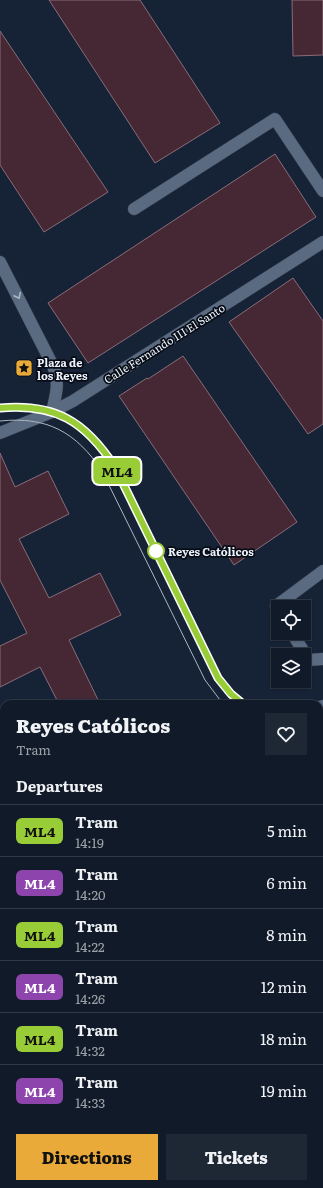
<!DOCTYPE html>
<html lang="en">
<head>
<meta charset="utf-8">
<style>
  :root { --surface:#101a28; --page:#1e2734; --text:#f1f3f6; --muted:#9ca1a8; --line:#303845; --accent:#eaaa39 }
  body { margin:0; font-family:Literata,serif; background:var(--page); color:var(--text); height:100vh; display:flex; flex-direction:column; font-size:15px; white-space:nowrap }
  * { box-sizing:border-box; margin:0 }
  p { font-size:13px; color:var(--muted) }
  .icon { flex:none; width:22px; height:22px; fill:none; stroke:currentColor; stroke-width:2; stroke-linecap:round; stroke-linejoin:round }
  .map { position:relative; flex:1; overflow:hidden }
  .sheet { position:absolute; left:0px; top:700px; width:323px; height:488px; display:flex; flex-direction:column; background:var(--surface); border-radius:12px 12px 0 0; box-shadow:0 1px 3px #0004,0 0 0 1px var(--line) }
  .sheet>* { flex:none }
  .badge { padding:0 8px; border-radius:6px; font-size:14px; line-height:26px }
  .fabs { position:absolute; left:271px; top:600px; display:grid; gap:8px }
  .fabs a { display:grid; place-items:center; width:40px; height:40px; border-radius:0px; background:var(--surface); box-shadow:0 1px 3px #0004,0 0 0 1px var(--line); font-size:20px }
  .map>.badge { position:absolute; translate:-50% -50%; box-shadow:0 0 0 2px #fff }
  h2 { padding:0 16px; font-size:15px; line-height:36px }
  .round { display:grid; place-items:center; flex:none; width:42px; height:42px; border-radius:0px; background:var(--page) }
  .summary { display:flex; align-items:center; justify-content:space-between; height:68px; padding:0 16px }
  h1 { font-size:19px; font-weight:800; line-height:30px }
  .cta { display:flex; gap:8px; margin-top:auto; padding:8px 16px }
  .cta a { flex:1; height:46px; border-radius:0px; background:var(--accent); color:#111; font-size:16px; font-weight:800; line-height:46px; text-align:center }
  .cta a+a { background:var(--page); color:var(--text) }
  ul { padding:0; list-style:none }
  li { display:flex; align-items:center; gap:12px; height:52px; padding:0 16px; border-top:1px solid var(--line) }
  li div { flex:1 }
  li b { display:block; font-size:15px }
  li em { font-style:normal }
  li .badge { min-width:44px; font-weight:700; text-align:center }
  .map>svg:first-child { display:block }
  .green { fill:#354637 }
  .building { fill:#452834; stroke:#8a6c78 }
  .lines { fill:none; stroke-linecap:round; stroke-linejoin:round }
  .minor-casing { stroke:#363f4f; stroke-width:13 }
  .path { stroke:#808a99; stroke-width:2.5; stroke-dasharray:1 3; stroke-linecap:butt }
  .minor { stroke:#5a6a80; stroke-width:12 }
  .tram { stroke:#adb6c3; stroke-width:1 }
  .oneway { stroke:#abb6c6 }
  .line-casing { stroke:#fff; stroke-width:9 }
  .line { stroke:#98cd37; stroke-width:6 }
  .stop-dot { fill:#fff; stroke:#98cd37; stroke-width:2 }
  .labels { text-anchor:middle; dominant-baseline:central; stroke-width:3.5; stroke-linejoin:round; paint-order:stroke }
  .street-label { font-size:11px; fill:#edf4ff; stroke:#070c15 }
  .poi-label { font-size:11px; font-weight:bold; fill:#edf4ff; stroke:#070c15; text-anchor:start }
  .stop-label { font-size:11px; font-weight:bold; fill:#edf4ff; stroke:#070c15; text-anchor:start }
</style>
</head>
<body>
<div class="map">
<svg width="323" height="1188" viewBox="0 0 323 1188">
  <rect width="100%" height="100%" fill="#162336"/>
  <g class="green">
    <polygon points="319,741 323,741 323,892 319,882"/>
    <polygon points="323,1163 323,1188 298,1188 297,1184 319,1184 319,1164"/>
  </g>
  <g class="building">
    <polygon points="49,0 140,0 220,123 155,163"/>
    <polygon points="292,0 323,0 323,55 293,56"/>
    <polygon points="0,31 108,192 44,232 0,165"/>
    <polygon points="275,154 316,217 88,363 48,303"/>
    <polygon points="293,278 323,321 323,424 308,434 229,322"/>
    <polygon points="183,356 297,522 234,565 119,396 147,378 148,379"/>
    <polygon points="0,453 15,487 48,471 69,514 19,539 49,598 100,573 121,615 69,640 100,704 59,704 40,667 0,687 0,646 27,633 0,580"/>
  </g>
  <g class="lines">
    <g class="minor-casing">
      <g id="minor">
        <polyline points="134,209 275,119 323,191"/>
        <path d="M 0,262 L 53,366 C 60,384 56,394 52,412"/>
        <polyline points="0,433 52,412 73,401 323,242"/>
        <polyline points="278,610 276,606 323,571"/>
        <polyline points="292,633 309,660 323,659"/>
        <polyline points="319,707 323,706"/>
        <polyline points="319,938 323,948"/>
        <polyline points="0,981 4,991"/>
        <polyline points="83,1184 85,1188"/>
      </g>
    </g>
    <g class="path">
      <polyline points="319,851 323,851"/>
      <polyline points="0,905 4,914"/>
      <polyline points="116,1184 118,1188"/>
    </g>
    <use href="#minor" class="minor"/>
    <g class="tram">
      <path d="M 0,408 C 56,403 85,421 115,467 L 218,678 L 231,694 L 243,704"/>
      <path d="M 0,421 C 47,416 76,432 102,471 L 205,680 L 223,704"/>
      <polyline points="319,726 323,726"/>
      <polyline points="319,739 323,739"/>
    </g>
  </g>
  <defs><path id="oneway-chevron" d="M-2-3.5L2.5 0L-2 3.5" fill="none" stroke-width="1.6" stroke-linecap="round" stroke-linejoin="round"/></defs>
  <use class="oneway" href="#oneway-chevron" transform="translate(18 296) rotate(63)"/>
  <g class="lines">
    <g class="line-casing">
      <path id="line" d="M 0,408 C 55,403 85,421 115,467 L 218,678 L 231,694 L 243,704"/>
    </g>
    <use href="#line" class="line"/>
  </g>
  <defs>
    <g id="sight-square" transform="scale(0.9)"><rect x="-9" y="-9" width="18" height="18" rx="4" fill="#eaaa39" stroke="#070c15"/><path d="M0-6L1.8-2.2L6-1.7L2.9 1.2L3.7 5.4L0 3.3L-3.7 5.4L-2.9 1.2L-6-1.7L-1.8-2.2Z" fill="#111"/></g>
  </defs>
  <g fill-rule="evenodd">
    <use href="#sight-square" x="24" y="368"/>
  </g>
  <circle class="stop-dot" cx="156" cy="551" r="8"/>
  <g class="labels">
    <g class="street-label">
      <text transform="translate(164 343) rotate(-32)">Calle Fernando III El Santo</text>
    </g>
    <g class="poi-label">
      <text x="37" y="362">Plaza de<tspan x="37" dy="13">los Reyes</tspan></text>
    </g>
    <g class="stop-label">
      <text x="168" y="551">Reyes Católicos</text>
    </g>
  </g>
</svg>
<div class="fabs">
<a><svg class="icon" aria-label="locate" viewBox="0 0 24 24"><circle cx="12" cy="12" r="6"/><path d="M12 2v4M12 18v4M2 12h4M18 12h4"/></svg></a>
<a><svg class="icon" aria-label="layers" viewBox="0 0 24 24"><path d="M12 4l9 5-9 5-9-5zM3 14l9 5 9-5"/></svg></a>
</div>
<b class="badge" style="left:117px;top:471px;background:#98cd37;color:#111">ML4</b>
<section class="sheet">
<div class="summary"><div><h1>Reyes Católicos</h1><p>Tram</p></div><a class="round"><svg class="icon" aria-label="heart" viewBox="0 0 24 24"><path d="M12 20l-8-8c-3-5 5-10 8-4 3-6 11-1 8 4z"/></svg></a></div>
<h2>Departures</h2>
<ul>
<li><span class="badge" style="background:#98cd37;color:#111">ML4</span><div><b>Tram</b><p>14:19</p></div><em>5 min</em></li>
<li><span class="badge" style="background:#8e44ad;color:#fff">ML4</span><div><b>Tram</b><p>14:20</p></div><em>6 min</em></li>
<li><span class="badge" style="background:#98cd37;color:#111">ML4</span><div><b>Tram</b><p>14:22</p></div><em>8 min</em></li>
<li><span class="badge" style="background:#8e44ad;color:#fff">ML4</span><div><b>Tram</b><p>14:26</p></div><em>12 min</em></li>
<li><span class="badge" style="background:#98cd37;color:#111">ML4</span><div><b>Tram</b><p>14:32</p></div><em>18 min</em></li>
<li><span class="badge" style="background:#8e44ad;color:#fff">ML4</span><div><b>Tram</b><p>14:33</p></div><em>19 min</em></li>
</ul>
<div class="cta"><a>Directions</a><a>Tickets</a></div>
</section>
</div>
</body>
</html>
